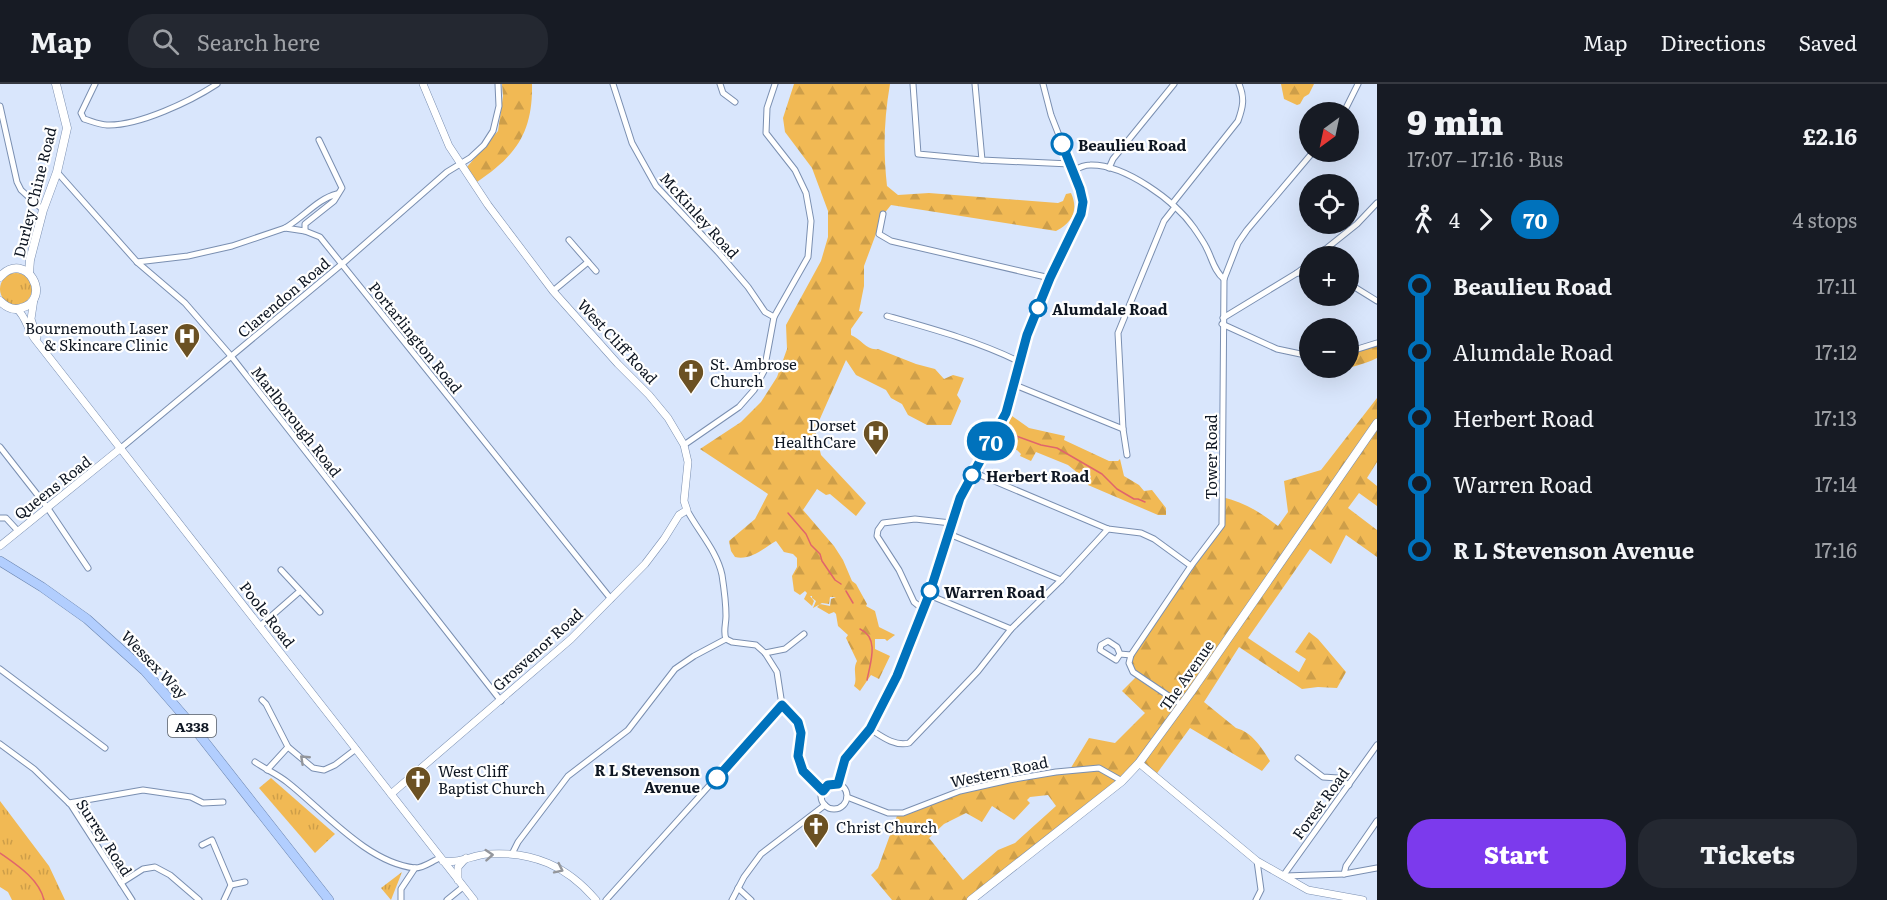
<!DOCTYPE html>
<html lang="en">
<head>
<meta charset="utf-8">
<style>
  :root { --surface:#171b24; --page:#242831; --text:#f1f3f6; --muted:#9ea1a6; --line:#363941; --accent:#7c3aed }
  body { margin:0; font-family:Literata,serif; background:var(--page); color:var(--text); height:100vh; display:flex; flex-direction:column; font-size:22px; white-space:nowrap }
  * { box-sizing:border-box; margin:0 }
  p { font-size:20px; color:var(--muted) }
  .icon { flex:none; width:33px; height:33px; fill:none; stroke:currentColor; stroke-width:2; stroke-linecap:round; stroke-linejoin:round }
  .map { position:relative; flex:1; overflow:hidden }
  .details { display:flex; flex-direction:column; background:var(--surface); width:510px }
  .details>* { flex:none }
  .badge { padding:0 12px; border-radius:20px; font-size:21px; line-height:39px }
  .needle { width:39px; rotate:213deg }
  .fabs { position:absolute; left:1299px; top:18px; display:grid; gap:12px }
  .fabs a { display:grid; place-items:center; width:60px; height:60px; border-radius:50%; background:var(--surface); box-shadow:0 6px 24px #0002; font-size:30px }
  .map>.badge { position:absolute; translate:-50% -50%; box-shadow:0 0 0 3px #fff }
  .legs { display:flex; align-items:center; gap:9px; height:66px; padding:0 30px; font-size:20px }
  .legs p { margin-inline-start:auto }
  .head { display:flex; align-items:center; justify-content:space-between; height:102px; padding:0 30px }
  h1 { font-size:33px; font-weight:800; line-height:45px }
  .action { display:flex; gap:12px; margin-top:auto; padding:12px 30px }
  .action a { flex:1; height:69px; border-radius:24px; background:var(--accent); color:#fff; font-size:24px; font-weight:800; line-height:69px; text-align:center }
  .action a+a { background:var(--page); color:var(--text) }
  ul { padding:0 30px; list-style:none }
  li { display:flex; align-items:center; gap:21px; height:66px; font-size:22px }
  li i { display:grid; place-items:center; width:9px; height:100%; margin:0 8px; background:currentColor }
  li i::after { content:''; width:15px; height:15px; margin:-8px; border:4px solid; border-radius:50%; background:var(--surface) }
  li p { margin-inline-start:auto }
  li:first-child i { background:linear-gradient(#0000 50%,currentColor 0) }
  li:last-child i { background:linear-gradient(currentColor 50%,#0000 0) }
  header { display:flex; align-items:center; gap:36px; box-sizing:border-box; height:84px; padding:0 30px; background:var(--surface); border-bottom:2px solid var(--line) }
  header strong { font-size:28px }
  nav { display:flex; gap:33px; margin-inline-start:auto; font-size:21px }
  .search { width:420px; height:54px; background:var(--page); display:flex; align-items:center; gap:15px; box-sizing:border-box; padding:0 21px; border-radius:24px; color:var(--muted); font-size:22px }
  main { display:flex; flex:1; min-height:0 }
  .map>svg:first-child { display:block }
  .grass { fill:url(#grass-tufts) }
  .forest { fill:url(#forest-firs); fill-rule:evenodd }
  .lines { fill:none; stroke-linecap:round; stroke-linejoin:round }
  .stream { stroke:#e1656b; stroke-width:1.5 }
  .minor-casing { stroke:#7a8fb1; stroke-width:7 }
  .tertiary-casing { stroke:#7a8fb1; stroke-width:8 }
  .secondary-casing { stroke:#7a8fb1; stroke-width:9 }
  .trunk-casing { stroke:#6c86b0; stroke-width:10 }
  .minor { stroke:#fff; stroke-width:5 }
  .tertiary { stroke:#fff; stroke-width:7 }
  .secondary { stroke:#fff; stroke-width:8 }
  .trunk { stroke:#b2cefe; stroke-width:9 }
  .oneway { stroke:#93969c }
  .line-1-casing { stroke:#fff; stroke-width:14 }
  .line-1 { stroke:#0072bc; stroke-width:9 }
  .stop-1-dot { fill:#fff; stroke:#0072bc; stroke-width:3 }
  .labels { text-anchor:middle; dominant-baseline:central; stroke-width:4.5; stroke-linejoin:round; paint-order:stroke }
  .shield { fill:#fff; stroke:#565c64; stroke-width:1.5 }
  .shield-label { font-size:14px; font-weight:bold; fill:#0e1622 }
  .stop-label { font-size:15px; font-weight:bold; fill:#0e1622; stroke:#fff; text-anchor:start }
  .street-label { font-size:15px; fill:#0e1622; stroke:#fff }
  .poi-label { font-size:15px; fill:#0e1622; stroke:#fff; text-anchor:start }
</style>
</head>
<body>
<header>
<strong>Map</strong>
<div class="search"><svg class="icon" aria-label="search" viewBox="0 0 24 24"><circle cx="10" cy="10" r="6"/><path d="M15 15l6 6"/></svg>Search here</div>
<nav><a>Map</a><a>Directions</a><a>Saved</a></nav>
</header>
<main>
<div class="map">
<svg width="1377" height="816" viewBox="0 0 1377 816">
  <defs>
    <pattern id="grass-tufts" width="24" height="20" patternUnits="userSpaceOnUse" patternTransform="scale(1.5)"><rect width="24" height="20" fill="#f1b954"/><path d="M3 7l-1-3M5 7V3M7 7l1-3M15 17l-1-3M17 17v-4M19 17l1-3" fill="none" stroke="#cd9e49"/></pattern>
    <pattern id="forest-firs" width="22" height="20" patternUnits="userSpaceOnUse" patternTransform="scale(1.5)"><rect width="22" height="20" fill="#f1b954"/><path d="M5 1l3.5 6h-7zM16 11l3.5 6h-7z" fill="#cd9e49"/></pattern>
  </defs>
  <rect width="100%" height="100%" fill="#d9e6fc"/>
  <g class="grass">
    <circle cx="16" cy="205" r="16"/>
    <polygon points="271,694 335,750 315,769 259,704"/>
    <polygon points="0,717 49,782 65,816 12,816 8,808 0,803"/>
    <polygon points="402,788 391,816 381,804"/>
  </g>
  <g class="forest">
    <path d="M 502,0 L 532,0 C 533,48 516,72 477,98 L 467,83 L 498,47 L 503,12 Z"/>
    <path d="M 794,0 L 890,0 C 884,35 883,66 887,102 L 898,111 L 929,109 L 1058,119 L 1063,117 L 1066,110 L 1071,109 C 1079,126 1072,139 1056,147 L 891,121 L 883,131 L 864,182 L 864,202 L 859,227 L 863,228 L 851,245 L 851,251 C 861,255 867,267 878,265 L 916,280 L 935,285 L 944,295 L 953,291 L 964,294 L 957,311 L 961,317 L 951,341 L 927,341 L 908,331 L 902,320 L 891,314 L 886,306 L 856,291 L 846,276 L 815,346 L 821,371 L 866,419 L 856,432 L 830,410 L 826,411 L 817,405 L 803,426 L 834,462 L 843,476 L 852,497 L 856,500 L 867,520 L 866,522 L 875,527 L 879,543 L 895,551 L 887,557 L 885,555 L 875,555 L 875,565 L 890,572 L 879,595 L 871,591 L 860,607 L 854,602 C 858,594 852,586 857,577 L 846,554 L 848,551 L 838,542 L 836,530 L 834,528 L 829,530 L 817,523 L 820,520 L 830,522 L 831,515 L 836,513 L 830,513 L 829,520 L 822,519 L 813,524 L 816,517 L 812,514 L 812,512 L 810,512 L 814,517 L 812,522 L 804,515 L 807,509 L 805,507 L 800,511 L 794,507 L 792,492 L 797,483 L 797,474 L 793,470 L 784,468 L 776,457 C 764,464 750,477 735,473 L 731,467 L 729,457 L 755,435 L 768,410 L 700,365 L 741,338 L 761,318 L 777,293 L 787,265 L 786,241 L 821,177 L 828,153 L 828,127 L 812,84 L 785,48 L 783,34 Z"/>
    <polygon points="1281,0 1314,0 1309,10 1304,13 1300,20 1297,21 1284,15"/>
    <path d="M 1377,259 L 1377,274 C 1363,281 1349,284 1333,286 L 1334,284 L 1348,284 L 1349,268 Z"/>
    <path d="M 1377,314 L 1377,378 L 1367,394 L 1377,402 L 1377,422 L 1359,409 L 1348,424 L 1377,446 L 1377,473 L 1346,451 L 1331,480 L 1310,465 L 1248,554 L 1299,588 L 1306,575 L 1295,568 L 1309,548 L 1318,555 L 1346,588 L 1337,604 L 1318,603 L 1302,605 L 1239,563 L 1204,618 L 1236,644 C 1252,648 1262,664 1270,677 L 1262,687 L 1190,644 L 1155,692 L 1139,680 L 971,816 L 892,816 L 871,791 L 878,784 L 898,729 L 960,707 L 1069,687 L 1089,654 L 1115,659 L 1145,629 L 1122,607 L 1138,591 L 1129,579 L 1131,571 L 1222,441 L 1222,413 C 1244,418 1260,428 1278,442 L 1288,428 L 1284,397 L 1321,386 ZM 1048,711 L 1056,722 L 1015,759 L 998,766 L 963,796 L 929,754 L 944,740 L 966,729 L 982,738 L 992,722 L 1014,736 L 1030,719 L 1027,716 L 1030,713 Z"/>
    <polygon points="1012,332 1029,344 1065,352 1064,356 1109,377 1118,377 1120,375 1124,392 1139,401 1144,407 1152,406 1166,424 1166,431 1158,431 1088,401 1091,392 1081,387 1079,390 1068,381 1036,368 1031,377 1020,372 1021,370 1017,366 1008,367 996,363"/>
  </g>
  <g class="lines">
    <g class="stream">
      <polyline points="1016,352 1041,361 1057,364 1102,390 1117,405 1134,415 1138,415 1145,418"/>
      <polyline points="788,429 806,450 811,461 820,470 822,477 835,496 841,500"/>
      <polyline points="846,507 853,519"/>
      <path d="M 860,545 C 880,554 870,580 867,596"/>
      <path d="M 0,769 C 17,781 39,795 44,816"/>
    </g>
    <g class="minor-casing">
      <g id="minor">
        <path d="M 95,0 L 81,29 L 84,35 C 91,37 100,41 107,41 C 139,42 191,17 217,0"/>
        <polyline points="613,0 632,59 656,102 718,168 748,203 765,228 774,233"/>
        <polyline points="720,0 723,9 735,18"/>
        <polyline points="913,0 918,70 982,76 1070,80"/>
        <polyline points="975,0 982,76"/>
        <polyline points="0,22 17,98 21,106 43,126"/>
        <polyline points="1344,28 1358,0"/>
        <polyline points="1109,84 1113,75 1174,0"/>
        <path d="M 1073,87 C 1078,84 1084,81 1090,81 C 1125,80 1175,117 1194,144 C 1198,150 1203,157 1206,163 C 1212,174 1214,187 1224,195"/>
        <polyline points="57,88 137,178 185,219 231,272 501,617"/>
        <path d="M 1172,120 L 1238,37 C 1243,23 1245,14 1239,0"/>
        <polyline points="883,130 879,150 891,157 1050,194"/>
        <path d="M 285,144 C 303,134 317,115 337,110"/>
        <polyline points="305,147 305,140 334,117 342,104 319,56"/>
        <polyline points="569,156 596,187"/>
        <polyline points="1317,172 1357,140 1377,119"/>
        <polyline points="137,178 188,172 232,162 285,144 305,147 320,153 611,515"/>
        <polyline points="1297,189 1310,190"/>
        <polyline points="1348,199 1377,217"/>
        <polyline points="553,207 588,178"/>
        <path d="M 887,232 C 933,245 977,257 1020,278"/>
        <polyline points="1223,234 1297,189 1310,179"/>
        <polyline points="1222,240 1277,265 1310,272"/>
        <polyline points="1348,268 1377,259"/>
        <polyline points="1015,301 1123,345"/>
        <polyline points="684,361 739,323 754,306 764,287 774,233 808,173 811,137 806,109 795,86 766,49 767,24 775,0"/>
        <polyline points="0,363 47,423 88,484"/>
        <polyline points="121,364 342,180 447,88 470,74 484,61 493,47 499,22 498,0"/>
        <polyline points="1127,371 1123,345 1118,249 1164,137 1175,123"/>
        <polyline points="973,388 1108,445 1141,449 1154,455 1191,482"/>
        <path d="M 687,426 C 698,447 717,467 722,491 C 724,504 726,519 726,532 C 726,540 723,548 726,555"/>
        <polyline points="0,434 6,434 18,447"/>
        <polyline points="949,450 1061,496"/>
        <polyline points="281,486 320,528"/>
        <polyline points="929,511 1011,545"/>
        <polyline points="924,526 914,518 899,486 877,452 878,446 883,439 915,435 951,439"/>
        <polyline points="260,542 300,507"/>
        <polyline points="726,555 732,558 756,561 765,569 777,588 782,621 798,638 801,649 798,672 803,687 823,707"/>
        <polyline points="765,569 785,565 804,550"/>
        <polyline points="1120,570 1117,563 1108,557 1101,561 1100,566 1116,576 1120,570 1131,571"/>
        <polyline points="0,585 105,664"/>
        <polyline points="262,616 266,620 288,663 313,684 324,686 335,681 356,665"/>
        <polyline points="1182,621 1133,588 1129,579 1131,571 1191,482 1222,441 1224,195 1238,159 1247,146 1313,68"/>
        <path d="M 870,645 C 881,652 895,663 909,659 L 978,587 L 1011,545 L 1061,496 L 1108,445"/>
        <polyline points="0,660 34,685 71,721 132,816"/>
        <polyline points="1298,674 1323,693 1338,694 1349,701"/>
        <path d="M 255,678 C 265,685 277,690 287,698 C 323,726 367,779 415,784 C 424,784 432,777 440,774"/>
        <polyline points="267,686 288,663"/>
        <circle cx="834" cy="712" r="13"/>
        <polyline points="838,700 845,675 870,645 897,592 929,511 960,414 1007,329 1027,251 1050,194 1081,131 1083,118 1080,105 1051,31 1043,0"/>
        <polyline points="847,713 888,729 903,729 960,707 1009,696 1056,688 1099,684 1122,697"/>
        <polyline points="69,719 143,706 191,713 203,719 223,718"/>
        <polyline points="202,761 212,756 231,801 224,816"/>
        <polyline points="512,770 518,758 568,692 628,646 675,585 694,572 726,555"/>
        <polyline points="1344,790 1346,782 1377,737"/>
        <polyline points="1283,792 1377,661"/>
        <polyline points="1285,792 1344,790 1377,784"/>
        <polyline points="121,799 143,785 155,783 170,791 199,816"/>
        <polyline points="231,801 245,798"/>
        <polyline points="738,804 751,816"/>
        <polyline points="401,816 401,805 415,784"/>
        <polyline points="447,816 463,803"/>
        <polyline points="606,816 782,621"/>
        <polyline points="732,816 744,793 761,770 825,721"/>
        <polyline points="1256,816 1261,806 1257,777"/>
      </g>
    </g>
    <g class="tertiary-casing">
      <g id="tertiary">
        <polyline points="34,215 31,235 37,253"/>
        <path d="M 17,225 C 26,233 27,244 34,254 L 474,816"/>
        <polyline points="0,462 121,364"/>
        <polyline points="1139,679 1257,777 1308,806 1363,816"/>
        <polyline points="391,710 571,555 645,480 664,455 679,431 687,426 684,417 688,378 684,361 668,334 649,311 618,280 553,207 488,121 449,62 423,0"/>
        <path d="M 443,777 C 458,780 473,771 488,770 C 533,767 567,782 596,816"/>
        <polyline points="458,796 458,783 466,774"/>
      </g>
    </g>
    <g class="secondary-casing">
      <g id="secondary">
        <polyline points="29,189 30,176 43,126 57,88 67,44 56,0"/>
        <path d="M 0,193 C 26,164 54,216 21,224 C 13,227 6,223 0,217"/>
        <polyline points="971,816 1122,697 1139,679 1191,608 1377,339"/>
      </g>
    </g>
    <g class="trunk-casing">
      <polyline id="trunk" points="0,477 42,503 87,535 145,587 190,639 329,816"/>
    </g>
    <use href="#minor" class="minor"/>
    <use href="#tertiary" class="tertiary"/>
    <use href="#secondary" class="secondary"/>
    <use href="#trunk" class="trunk"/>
  </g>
  <defs><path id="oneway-chevron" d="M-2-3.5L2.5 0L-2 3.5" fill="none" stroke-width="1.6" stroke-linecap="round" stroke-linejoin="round" transform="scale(1.5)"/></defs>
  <g class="oneway">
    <use href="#oneway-chevron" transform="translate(304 675) rotate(-137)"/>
    <use href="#oneway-chevron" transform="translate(489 771) rotate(-4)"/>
    <use href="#oneway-chevron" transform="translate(559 785) rotate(26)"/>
  </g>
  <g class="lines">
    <g class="line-1-casing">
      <polyline id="line-1" points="717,694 782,621 798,638 801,649 798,672 803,687 823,707 828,701 838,700 845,675 870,645 897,592 929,511 960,414 1006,329 1027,251 1050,194 1081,130 1083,118 1080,105 1062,60"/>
    </g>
    <use href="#line-1" class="line-1"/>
  </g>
  <defs>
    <g id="hospital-pin" transform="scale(1.35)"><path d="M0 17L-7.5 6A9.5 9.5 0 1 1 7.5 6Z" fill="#6b5123" stroke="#fff"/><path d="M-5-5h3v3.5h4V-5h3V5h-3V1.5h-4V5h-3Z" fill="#fff"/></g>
    <g id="church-pin" transform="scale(1.35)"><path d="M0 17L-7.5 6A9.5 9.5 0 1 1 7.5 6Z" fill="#6b5123" stroke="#fff"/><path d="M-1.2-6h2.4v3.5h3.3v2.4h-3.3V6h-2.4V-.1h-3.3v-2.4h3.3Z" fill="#fff"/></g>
  </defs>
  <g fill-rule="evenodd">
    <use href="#hospital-pin" x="187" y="252"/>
    <use href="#church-pin" x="691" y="288"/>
    <use href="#hospital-pin" x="876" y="349"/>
    <use href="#church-pin" x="418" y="695"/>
    <use href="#church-pin" x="816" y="742"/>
  </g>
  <g class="stop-1-dot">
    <circle cx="1062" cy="60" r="10"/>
    <circle cx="1038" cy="224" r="8"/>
    <circle cx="972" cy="391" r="8"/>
    <circle cx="930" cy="507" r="8"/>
    <circle cx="717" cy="694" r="10"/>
  </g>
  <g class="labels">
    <rect class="shield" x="168" y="631" width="48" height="22" rx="4.5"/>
    <g class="shield-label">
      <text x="192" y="642">A338</text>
    </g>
    <g class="stop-label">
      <text x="1078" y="60">Beaulieu Road</text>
      <text x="1052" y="224">Alumdale Road</text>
      <text x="986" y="391">Herbert Road</text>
      <text x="944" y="507">Warren Road</text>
      <text x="700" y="685" text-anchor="end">R L Stevenson<tspan x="700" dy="17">Avenue</tspan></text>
    </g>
    <g class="street-label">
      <text transform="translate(34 108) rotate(-76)">Durley Chine Road</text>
      <text transform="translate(700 131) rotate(48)">McKinley Road</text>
      <text transform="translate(283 213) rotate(-40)">Clarendon Road</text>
      <text transform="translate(416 253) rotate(51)">Portarlington Road</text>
      <text transform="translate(618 257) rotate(47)">West Cliff Road</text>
      <text transform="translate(297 337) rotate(52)">Marlborough Road</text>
      <text transform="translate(1210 373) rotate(-90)">Tower Road</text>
      <text transform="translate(52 403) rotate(-38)">Queens Road</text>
      <text transform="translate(268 530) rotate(52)">Poole Road</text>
      <text transform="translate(537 565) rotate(-42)">Grosvenor Road</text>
      <text transform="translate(155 580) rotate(46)">Wessex Way</text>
      <text transform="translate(1186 591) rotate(-55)">The Avenue</text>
      <text transform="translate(999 687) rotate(-12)">Western Road</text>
      <text transform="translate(1320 719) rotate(-54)">Forest Road</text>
      <text transform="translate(105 753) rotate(57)">Surrey Road</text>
    </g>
    <g class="poi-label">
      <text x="168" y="243" text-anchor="end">Bournemouth Laser<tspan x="168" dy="17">&amp; Skincare Clinic</tspan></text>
      <text x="710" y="279">St. Ambrose<tspan x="710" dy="17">Church</tspan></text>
      <text x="856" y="340" text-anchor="end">Dorset<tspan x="856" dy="17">HealthCare</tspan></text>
      <text x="438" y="686">West Cliff<tspan x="438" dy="17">Baptist Church</tspan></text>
      <text x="836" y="742">Christ Church</text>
    </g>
  </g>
</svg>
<div class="fabs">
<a><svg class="needle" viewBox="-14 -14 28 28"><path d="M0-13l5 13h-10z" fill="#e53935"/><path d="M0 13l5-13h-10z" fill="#9ea1a6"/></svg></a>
<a><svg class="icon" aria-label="locate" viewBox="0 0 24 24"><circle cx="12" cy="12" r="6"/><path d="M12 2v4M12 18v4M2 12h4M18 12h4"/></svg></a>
<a>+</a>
<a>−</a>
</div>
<b class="badge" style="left:991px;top:357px;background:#0072bc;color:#fff">70</b>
</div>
<section class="details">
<div class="head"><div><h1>9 min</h1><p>17:07 – 17:16 · Bus</p></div><b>£2.16</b></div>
<div class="legs"><svg class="icon" aria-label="walk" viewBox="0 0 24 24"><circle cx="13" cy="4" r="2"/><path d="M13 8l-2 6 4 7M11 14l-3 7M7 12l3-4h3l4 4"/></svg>4<svg class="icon" aria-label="forward" viewBox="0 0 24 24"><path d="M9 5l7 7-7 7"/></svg><b class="badge" style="background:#0072bc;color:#fff">70</b><p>4 stops</p></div>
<ul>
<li><i style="color:#0072bc"></i><b>Beaulieu Road</b><p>17:11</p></li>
<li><i style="color:#0072bc"></i><span>Alumdale Road</span><p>17:12</p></li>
<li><i style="color:#0072bc"></i><span>Herbert Road</span><p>17:13</p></li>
<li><i style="color:#0072bc"></i><span>Warren Road</span><p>17:14</p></li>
<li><i style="color:#0072bc"></i><b>R L Stevenson Avenue</b><p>17:16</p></li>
</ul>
<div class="action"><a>Start</a><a>Tickets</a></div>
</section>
</main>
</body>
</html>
